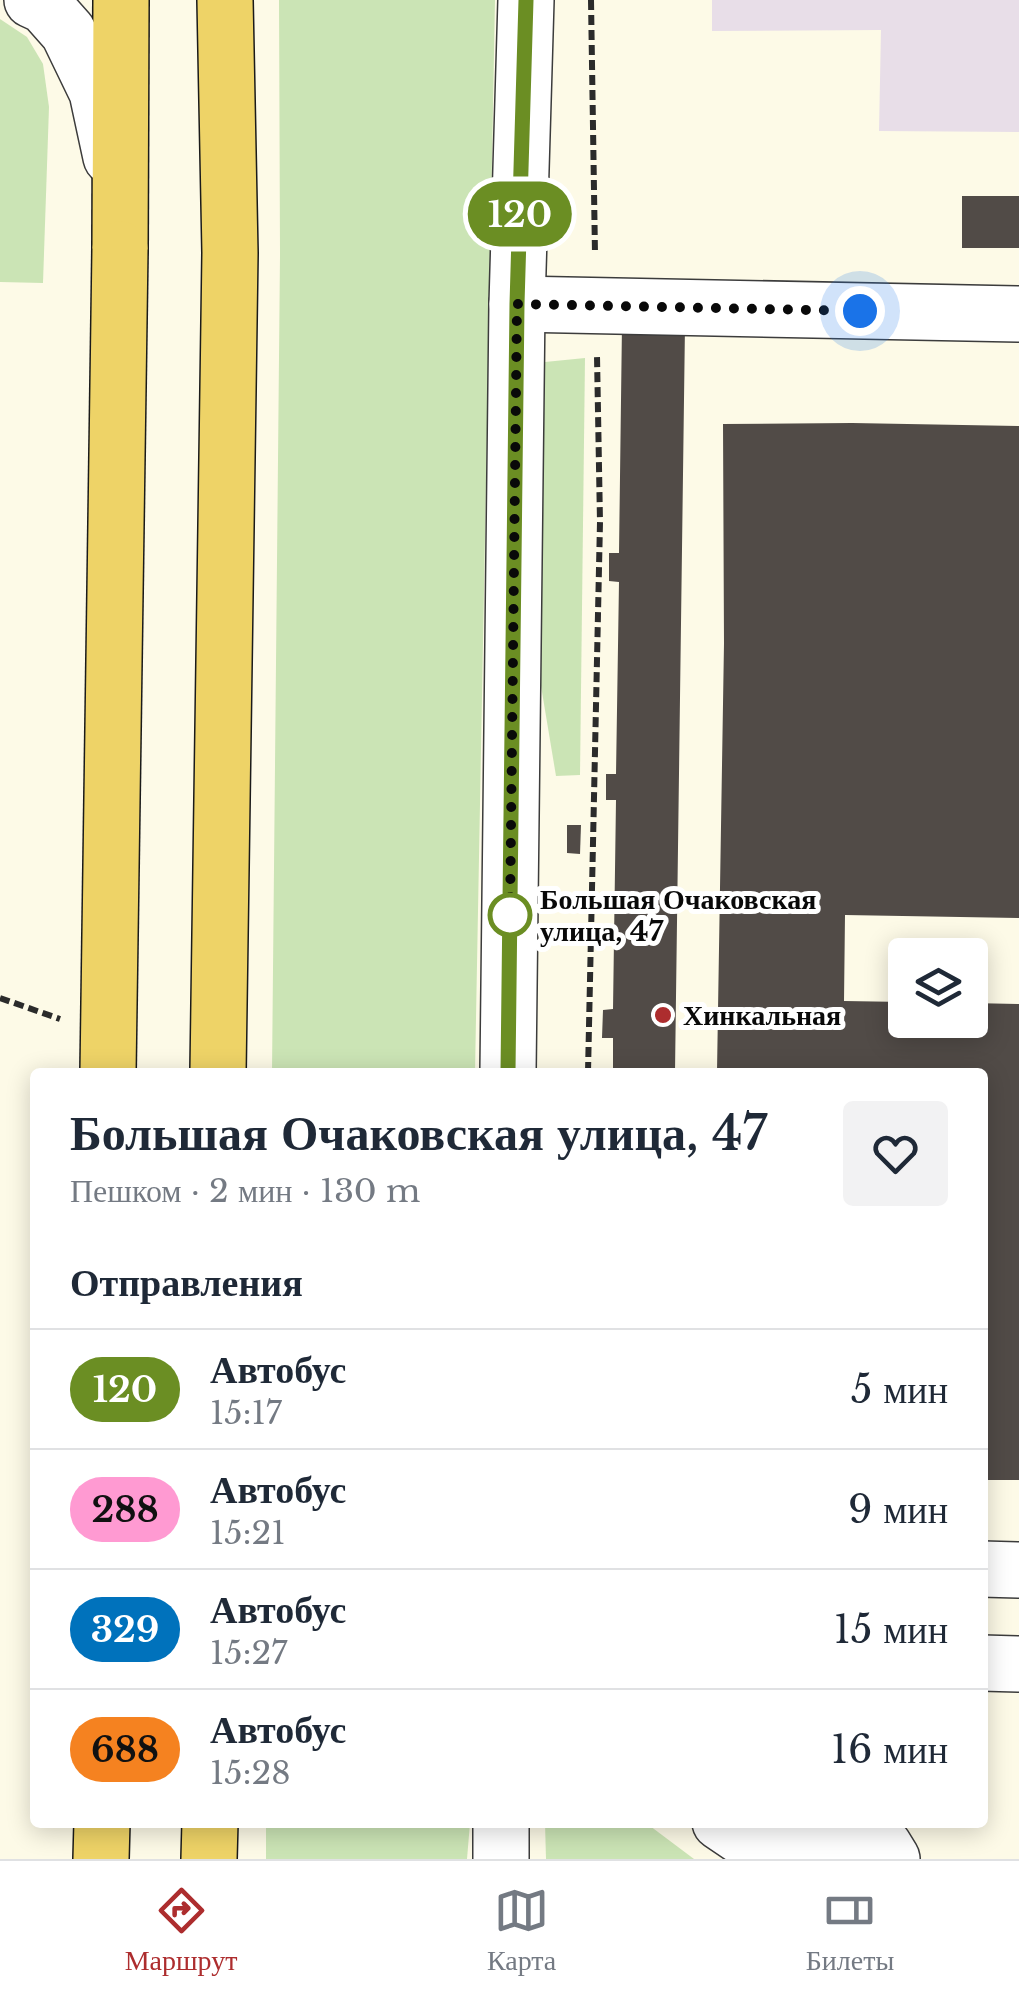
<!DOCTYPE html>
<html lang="ru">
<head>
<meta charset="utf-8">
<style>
  :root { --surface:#fff; --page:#f2f2f3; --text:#1f2937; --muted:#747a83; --line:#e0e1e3; --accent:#ad2d2e }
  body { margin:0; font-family:"Libre Baskerville",serif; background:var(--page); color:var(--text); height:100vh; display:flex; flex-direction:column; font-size:38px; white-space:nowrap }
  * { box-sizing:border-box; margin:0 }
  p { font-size:32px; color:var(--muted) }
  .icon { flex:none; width:55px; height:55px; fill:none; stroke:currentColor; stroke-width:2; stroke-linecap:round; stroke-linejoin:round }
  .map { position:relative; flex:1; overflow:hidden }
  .side { position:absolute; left:30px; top:1068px; width:958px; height:760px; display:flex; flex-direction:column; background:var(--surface); border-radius:10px; box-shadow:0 5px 25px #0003 }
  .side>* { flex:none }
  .badge { padding:0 20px; border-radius:32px; font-size:35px; line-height:65px }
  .controls { position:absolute; left:888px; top:938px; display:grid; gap:20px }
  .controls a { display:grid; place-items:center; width:100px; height:100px; border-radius:10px; background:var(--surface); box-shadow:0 5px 25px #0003; font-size:50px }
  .you { position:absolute; width:50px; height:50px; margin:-25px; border:8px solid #fff; border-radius:50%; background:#1a73e8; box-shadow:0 0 0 15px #1a73e833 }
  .map>.badge { position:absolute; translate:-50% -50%; box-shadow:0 0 0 5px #fff }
  h2 { padding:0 40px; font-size:38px; line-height:90px }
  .round { display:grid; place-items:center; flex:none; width:105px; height:105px; border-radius:10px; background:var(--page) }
  .headline { display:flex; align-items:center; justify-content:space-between; height:170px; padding:0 40px }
  h1 { font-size:48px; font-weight:600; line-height:75px }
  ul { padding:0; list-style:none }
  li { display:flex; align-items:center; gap:30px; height:120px; padding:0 40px; border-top:2px solid var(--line) }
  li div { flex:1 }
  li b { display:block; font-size:38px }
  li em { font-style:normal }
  li .badge { min-width:110px; font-weight:700; text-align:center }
  .tab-bar { display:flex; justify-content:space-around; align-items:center; height:140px; border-top:2px solid var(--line); background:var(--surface); font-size:28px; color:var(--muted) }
  .tab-bar a { display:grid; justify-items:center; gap:5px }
  .tab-bar .on { color:var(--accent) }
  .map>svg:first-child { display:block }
  .industrial { fill:#e8dee8 }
  .green { fill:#cbe4b5 }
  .building { fill:#514b47 }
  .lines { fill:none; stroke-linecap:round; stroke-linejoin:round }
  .minor-casing { stroke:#3c3c3c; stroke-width:58 }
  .major-casing { stroke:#1a1a1a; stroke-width:58 }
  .path { stroke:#2b2b2b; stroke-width:6; stroke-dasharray:10 5; stroke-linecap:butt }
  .minor { stroke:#fff; stroke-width:55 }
  .major { stroke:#eed367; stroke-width:55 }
  .major-bridge-casing { stroke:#1a1a1a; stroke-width:58; stroke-linecap:butt }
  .major-bridge { stroke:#eed367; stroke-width:55 }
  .line-casing { stroke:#fff; stroke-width:22 }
  .line { stroke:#6b8e23; stroke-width:15 }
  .walk { stroke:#090909; stroke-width:10; stroke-dasharray:0 18 }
  .stop-dot { fill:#fff; stroke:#6b8e23; stroke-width:5 }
  .poi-dot { fill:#ad2d2e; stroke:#fff; stroke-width:4 }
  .labels { text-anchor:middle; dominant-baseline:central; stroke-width:10; stroke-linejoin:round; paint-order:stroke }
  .stop-label { font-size:28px; font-weight:bold; fill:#090909; stroke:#fff; text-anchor:start }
  .poi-label { font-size:28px; font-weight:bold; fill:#090909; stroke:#fff; text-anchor:start }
</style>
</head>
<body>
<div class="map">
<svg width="1019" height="1859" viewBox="0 0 1019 1859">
  <rect width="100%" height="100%" fill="#fdfae7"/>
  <polygon class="industrial" points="712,0 1019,0 1019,132 879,131 881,30 712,31"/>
  <g class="green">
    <polygon points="279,0 495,0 475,1072 272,1072 280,255"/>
    <polygon points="0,19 27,37 43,64 49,107 43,283 0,282"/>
    <polygon points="585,358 580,775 556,776 539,674 545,362"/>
    <polygon points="266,1823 470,1823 467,1859 266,1859"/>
    <polygon points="545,1823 646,1823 694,1859 546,1859"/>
  </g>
  <g class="building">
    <rect x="962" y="196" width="57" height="52"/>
    <polygon points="622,324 685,325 675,1072 613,1072 613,1038 602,1038 603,1010 613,1009 616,800 606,800 606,774 616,774 619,582 609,581 609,553 619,553"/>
    <polygon points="852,423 1019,426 1019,918 845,915 844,1001 905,1002 905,1020 970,1020 970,1003 1019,1004 1019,1480 982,1480 982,1072 717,1072 724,643 723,424"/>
    <polygon points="567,825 581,825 580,854 567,853"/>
  </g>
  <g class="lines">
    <g class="minor-casing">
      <g id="minor">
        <polyline points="32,0 45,6 68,32 97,92 111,157"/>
        <polyline points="517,304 1019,314"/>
        <polyline points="508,1072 517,304 526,0"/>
        <polyline points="982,1569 1019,1570"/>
        <polyline points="982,1663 1019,1664"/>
        <polyline points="501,1822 501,1859"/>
        <polyline points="720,1822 763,1851 884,1846 892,1859"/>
      </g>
    </g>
    <g class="major-casing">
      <g id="major">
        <polyline points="120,249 121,0"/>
        <polyline points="218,1072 230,253 225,0"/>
        <polyline points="101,1859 102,1822"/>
        <polyline points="209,1859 210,1822"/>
      </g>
    </g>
    <g class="path">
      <polyline points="591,0 595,254"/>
      <polyline points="0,998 60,1019"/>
      <polyline points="588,1072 600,522 597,356"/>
    </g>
    <use href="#minor" class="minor"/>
    <use href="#major" class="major"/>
    <g class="major-bridge-casing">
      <polyline id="major-bridge" points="108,1072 120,249"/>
    </g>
    <use href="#major-bridge" class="major-bridge"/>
  </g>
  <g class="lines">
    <g class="line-casing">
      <polyline id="line" points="508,1072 517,304 526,0"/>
    </g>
    <use href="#line" class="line"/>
    <polyline class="walk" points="510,915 517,304 860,311"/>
  </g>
  <circle class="stop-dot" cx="510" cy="915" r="20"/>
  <circle class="poi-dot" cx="663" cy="1015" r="10"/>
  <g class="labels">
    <g class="stop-label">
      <text x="540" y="899">Большая Очаковская<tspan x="540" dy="32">улица, 47</tspan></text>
    </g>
    <g class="poi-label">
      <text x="683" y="1015">Хинкальная</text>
    </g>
  </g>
</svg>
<div class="controls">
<a><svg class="icon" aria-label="layers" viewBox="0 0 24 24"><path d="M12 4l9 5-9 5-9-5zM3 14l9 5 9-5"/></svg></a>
</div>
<div class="you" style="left:860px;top:311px"></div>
<b class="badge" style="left:520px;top:214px;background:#6b8e23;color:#fff">120</b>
<section class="side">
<div class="headline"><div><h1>Большая Очаковская улица, 47</h1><p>Пешком · 2 мин · 130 m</p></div><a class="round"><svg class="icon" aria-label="heart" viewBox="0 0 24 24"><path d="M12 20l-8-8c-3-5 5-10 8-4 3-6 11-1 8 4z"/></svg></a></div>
<h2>Отправления</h2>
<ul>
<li><span class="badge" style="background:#6b8e23;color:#fff">120</span><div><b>Автобус</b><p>15:17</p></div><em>5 мин</em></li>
<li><span class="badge" style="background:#ff9ad2;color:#111">288</span><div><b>Автобус</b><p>15:21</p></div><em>9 мин</em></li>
<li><span class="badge" style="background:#0072bc;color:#fff">329</span><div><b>Автобус</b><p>15:27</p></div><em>15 мин</em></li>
<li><span class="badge" style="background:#f58220;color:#111">688</span><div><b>Автобус</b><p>15:28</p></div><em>16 мин</em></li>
</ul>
</section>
</div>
<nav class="tab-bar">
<a class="on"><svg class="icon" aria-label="directions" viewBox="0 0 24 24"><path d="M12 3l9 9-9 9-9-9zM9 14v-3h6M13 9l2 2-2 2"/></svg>Маршрут</a>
<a><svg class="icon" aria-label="map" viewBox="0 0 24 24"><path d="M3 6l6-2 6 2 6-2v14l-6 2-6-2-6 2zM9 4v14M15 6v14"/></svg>Карта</a>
<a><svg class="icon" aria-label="tickets" viewBox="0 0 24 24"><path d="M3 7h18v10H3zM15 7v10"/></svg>Билеты</a>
</nav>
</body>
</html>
